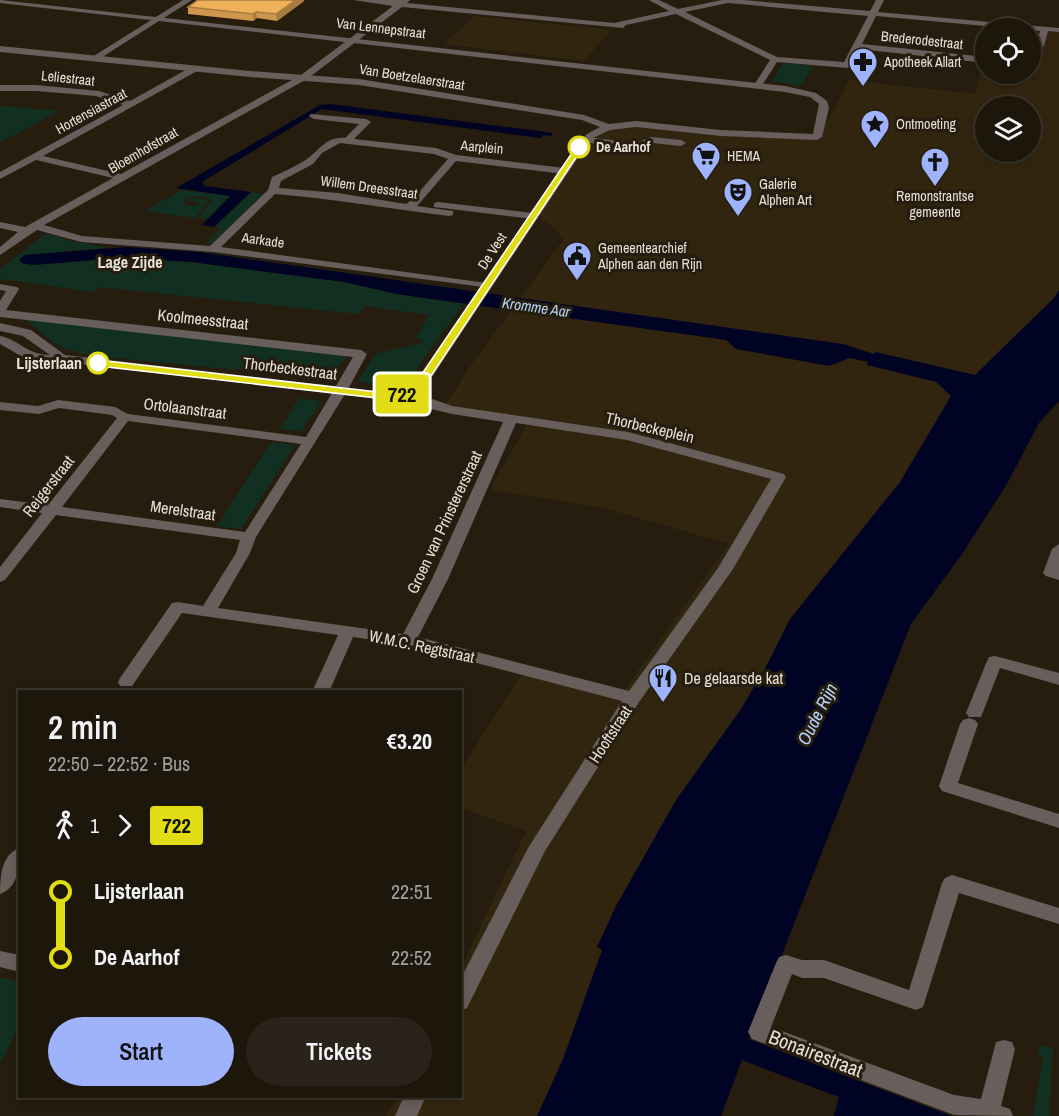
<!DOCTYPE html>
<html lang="en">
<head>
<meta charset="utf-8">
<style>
  :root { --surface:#1c160b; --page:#292319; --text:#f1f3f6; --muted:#a09f9d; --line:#3a352c; --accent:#9fb3fd }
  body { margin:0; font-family:"Archivo Narrow",sans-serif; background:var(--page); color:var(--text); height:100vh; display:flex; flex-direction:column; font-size:22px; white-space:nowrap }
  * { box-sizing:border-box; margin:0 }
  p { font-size:20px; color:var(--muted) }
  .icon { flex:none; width:33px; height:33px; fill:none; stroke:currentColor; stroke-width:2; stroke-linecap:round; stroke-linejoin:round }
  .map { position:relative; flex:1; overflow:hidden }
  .panel { position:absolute; left:18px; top:690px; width:444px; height:408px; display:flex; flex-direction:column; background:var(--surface); border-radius:0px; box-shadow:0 3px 9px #0003,0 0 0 2px var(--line) }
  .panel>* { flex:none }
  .badge { padding:0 12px; border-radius:4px; font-size:21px; line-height:39px }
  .buttons { position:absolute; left:975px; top:18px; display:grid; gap:12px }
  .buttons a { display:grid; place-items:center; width:66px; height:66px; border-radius:50%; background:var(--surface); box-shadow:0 3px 9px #0003,0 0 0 2px var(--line); font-size:30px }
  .map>.badge { position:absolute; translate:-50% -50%; box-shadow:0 0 0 3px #fff }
  .legs { display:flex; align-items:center; gap:9px; height:66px; padding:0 30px; font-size:20px }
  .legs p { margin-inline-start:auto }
  .summary { display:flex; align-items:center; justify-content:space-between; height:102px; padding:0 30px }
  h1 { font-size:33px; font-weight:600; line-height:45px }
  .action { display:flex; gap:12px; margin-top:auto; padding:12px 30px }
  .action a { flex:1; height:69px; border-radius:36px; background:var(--accent); color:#111; font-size:24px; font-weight:600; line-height:69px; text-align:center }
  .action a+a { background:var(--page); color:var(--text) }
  ul { padding:0 30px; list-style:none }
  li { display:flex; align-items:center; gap:21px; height:66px; font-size:22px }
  li i { display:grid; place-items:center; width:9px; height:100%; margin:0 8px; background:currentColor }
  li i::after { content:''; width:15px; height:15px; margin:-8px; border:4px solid; border-radius:50%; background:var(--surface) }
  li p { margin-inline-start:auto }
  li:first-child i { background:linear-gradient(#0000 50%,currentColor 0) }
  li:last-child i { background:linear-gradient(currentColor 50%,#0000 0) }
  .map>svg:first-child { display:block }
  .built { fill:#322510; fill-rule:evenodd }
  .green { fill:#123021 }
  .water { fill:#000323 }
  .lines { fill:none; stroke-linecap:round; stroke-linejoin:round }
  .minor { fill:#685e5b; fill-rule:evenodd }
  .tertiary { fill:#685e5b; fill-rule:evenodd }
  .wall { fill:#ce974d }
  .shaded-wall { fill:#a77b3e }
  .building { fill:#efb059; stroke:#a77b3e; stroke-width:1.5 }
  .line-1 { fill:#e1dc14; stroke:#fff; stroke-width:1.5 }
  .stop-1-dot { fill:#fff; stroke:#e1dc14; stroke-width:3 }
  .labels { text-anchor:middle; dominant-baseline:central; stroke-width:6; stroke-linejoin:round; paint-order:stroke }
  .far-street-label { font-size:14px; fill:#e6e0d6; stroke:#261d0f }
  .far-poi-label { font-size:14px; fill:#e6e0d6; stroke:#261d0f; text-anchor:start }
  .far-stop-label { font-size:14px; font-weight:bold; fill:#e6e0d6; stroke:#261d0f; text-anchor:start }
  .far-water-label { font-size:15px; font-style:italic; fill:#b3d3f9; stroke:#261d0f }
  .far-quarter-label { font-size:16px; font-weight:bold; fill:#e6e0d6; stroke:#261d0f }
  .street-label { font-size:16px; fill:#e6e0d6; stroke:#261d0f }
  .stop-label { font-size:16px; font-weight:bold; fill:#e6e0d6; stroke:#261d0f; text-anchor:end }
  .poi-label { font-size:16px; fill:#e6e0d6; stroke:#261d0f; text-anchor:start }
  .water-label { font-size:18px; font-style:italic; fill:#b3d3f9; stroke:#261d0f }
  .near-street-label { font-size:20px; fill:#e6e0d6; stroke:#261d0f }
</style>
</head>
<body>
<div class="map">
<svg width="1059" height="1116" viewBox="0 0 1059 1116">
  <rect width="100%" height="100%" fill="#261d0f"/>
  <g class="built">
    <polygon points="474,16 611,30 584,61 444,44"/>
    <path d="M 1048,30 L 1059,31 L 1059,385 L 571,1116 L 386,1116 L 397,1097 L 460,1096 L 461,968 L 526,831 L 461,808 L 461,769 L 526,667 L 622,693 L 729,544 L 603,508 L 490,490 L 527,424 L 442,411 L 469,368 L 563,240 L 553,226 L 541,220 L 540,212 L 586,145 L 609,128 L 636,127 L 793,139 L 818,133 L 831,116 L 849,80 L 976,94 L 980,73 L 1033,79 L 1038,65 L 1031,64 L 1031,59 L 1043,47 ZM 986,106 L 1030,106 L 1030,152 L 986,152 Z"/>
  </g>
  <g class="green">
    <polygon points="787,63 813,66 801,86 772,81 783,64"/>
    <polygon points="0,106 3,106 60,111 0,142"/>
    <polygon points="181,190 231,196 209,219 199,218 212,200 202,196 186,198 183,203 191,206 198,205 200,202 188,201 189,199 200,198 208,201 195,218 145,211"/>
    <polygon points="251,192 263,194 212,244 206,243 221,228 214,227"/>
    <polygon points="46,233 67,240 109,248 66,251 33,265 120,258 191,262 344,282 396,294 464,303 410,378 387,384 358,382 375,354 424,342 416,337 429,315 365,306 358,314 99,287 94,292 0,279 0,269"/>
    <path d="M 26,319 L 347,355 L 330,379 L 95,356 C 57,349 54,344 26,319 Z"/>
    <polygon points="299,398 322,401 301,431 280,429"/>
    <polygon points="271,442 295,445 241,529 217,526"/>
    <polygon points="0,977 20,982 19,1026 0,1064"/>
    <polygon points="1038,1045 1053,1048 1049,1116 1033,1116 1043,1057 1039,1055"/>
  </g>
  <g class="water">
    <polygon points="331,104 553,133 551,136 543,135 541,138 322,109 202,182 205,186 251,192 214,227 202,225 230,196 176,188 320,105"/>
    <polygon points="127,247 199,252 843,344 874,354 876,352 975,375 1054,298 1059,290 1059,401 1039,423 1007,484 962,554 911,624 749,1039 951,1116 834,1116 839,1097 742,1060 721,1116 537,1116 563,1059 602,950 597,947 616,906 676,800 741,709 768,663 790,619 900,482 951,396 936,382 867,365 868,362 850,358 829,366 736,349 726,340 396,294 344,282 191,262 120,258 33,265 22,263 19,260 24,255"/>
  </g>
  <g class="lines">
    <g class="minor">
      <polygon points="183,0 192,0 96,61 89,59"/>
      <path d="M 353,0 L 410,0 L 407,3 L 614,23 L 669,11 L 649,0 L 659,0 L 678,9 L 722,0 L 743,0 L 870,11 L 876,0 L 884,0 L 878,12 L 1059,28 L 1059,32 L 1048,31 L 1044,46 L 1030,58 L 1030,51 L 1036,45 L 1040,31 L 876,16 L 862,44 L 986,57 L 986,63 L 859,49 L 851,65 L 847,68 L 777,62 L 761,87 L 758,88 L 754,85 L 770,60 L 676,14 L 626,25 L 623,28 L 402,7 L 307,79 L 44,225 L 82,236 L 210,246 L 268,190 L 272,177 C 283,172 294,167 304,161 C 318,153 325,136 345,138 L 359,124 L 314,119 L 309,116 L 311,114 L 366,119 L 371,122 L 354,139 L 436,148 L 456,155 L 564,168 L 569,171 L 564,174 L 456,161 L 417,206 L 453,211 L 453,215 L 449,216 C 391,209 334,199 275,194 L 221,247 L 487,283 L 491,284 L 491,288 L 213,252 L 81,242 L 37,230 L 0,255 L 0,247 L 18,232 L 0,228 L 0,222 L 25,227 L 113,178 L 36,160 L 0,179 L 0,172 L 123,105 L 96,96 L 36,91 L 0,91 L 0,85 L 36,85 L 99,91 L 130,101 L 191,67 L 197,67 L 197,71 L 43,156 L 121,174 L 301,75 L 393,6 ZM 728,3 L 868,16 L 844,62 L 777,57 L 685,12 ZM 340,143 L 434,154 L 448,159 L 412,200 L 406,204 L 338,193 L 279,188 L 281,181 L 313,164 L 322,153 Z"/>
      <polygon points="586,137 636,143 651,137 681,140 686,143 681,146 652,143 637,149 583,142 583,138"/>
      <polygon points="438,202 533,213 538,216 533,219 434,207 434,203"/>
      <path d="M 0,284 L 17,287 L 19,289 L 6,310 L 361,350 L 367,354 L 347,391 L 256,537 L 250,553 L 218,608 L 403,634 L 432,579 L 503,422 L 452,414 L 427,408 L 399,396 L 398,393 L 399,390 L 404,389 L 452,406 L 628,432 L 784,474 L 786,477 L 733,569 L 639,702 L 545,851 L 467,1008 L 460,1011 L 460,980 L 528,848 L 622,701 L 408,645 L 353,637 L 329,692 L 312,692 L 338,635 L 182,613 L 132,686 L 120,686 L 118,682 L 120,678 L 172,603 L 178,602 L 203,606 L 236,553 L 240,540 L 56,515 L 5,580 L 0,582 L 0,567 L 42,513 L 0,507 L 0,499 L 48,505 L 117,418 L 112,415 L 59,408 L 39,414 L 0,410 L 0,402 L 38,406 L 58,400 L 115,407 L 128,414 L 306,437 L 353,357 L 0,317 L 0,301 L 6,291 L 0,290 ZM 128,421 L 301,444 L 245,532 L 62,507 ZM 516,423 L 627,440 L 771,479 L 718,568 L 629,691 L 418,637 L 448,579 Z"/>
      <polygon points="1059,544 1059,580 1046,576 1043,573 1052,549"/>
      <polygon points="995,656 1059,673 1059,685 1000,668 981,717 969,717 966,713 987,661 989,657"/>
      <polygon points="969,718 975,720 978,724 958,783 1059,814 1059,828 942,791 939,786 960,724 963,720"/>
      <path d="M 20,848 C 20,865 19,887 0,894 C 0,877 1,854 20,848 Z"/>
      <polygon points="952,875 1059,908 1059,924 959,893 923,1007 916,1010 824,978 802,978 792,974 771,1027 954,1095 981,1099 996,1042 1004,1040 1012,1042 1015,1049 1001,1106 1010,1109 1013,1116 954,1115 752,1039 748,1032 776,963 779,957 786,955 802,960 824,960 909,990 942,883 945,878"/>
      <polygon points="0,951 20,955 20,972 0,967"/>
      <polygon points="404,1096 426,1096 417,1116 395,1116"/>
    </g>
    <path class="tertiary" d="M 0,0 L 785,86 L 816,93 L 827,101 L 829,108 L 822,137 L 817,140 L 721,136 L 636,127 L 610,130 L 593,138 L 585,147 L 430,380 L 409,396 L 386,400 L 62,362 L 44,362 L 26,359 L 0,344 L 0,336 C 20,340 27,355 50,355 L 23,336 L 0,331 L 0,323 L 31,330 L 65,355 L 386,392 L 400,390 L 421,374 L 578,143 L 587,134 L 600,127 L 582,120 L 359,85 L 250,77 L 0,52 L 0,46 L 250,71 L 359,79 L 584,115 L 609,124 L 636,121 L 721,130 L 813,134 L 819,104 L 810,97 L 785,92 L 0,3 Z"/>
  </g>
  <polygon class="wall" points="198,0 304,0 304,1 277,21 257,18 253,21 188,14 188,7"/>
  <g class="shaded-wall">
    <polygon points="296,0 304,0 304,1 277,21 276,14"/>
    <polygon points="256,12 257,18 253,21 253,14"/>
  </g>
  <polygon class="building" points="198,0 296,0 276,14 256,12 253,14 188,7"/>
  <polygon class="line-1" points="579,145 583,147 431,376 407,396 386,399 98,366 93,363 98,360 386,393 401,391 422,374 576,147"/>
  <defs>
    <g id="pharmacy-pin" transform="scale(1.5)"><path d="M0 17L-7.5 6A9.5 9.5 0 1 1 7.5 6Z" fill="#9fb3fd" stroke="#261d0f"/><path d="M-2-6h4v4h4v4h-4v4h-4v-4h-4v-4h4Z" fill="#111"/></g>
    <g id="sight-pin" transform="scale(1.5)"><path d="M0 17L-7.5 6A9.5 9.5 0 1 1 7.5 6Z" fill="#9fb3fd" stroke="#261d0f"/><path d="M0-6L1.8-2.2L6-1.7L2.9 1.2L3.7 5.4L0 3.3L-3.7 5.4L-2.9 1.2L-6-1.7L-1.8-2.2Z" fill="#111"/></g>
    <g id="supermarket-pin" transform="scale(1.5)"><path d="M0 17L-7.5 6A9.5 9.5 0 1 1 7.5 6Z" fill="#9fb3fd" stroke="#261d0f"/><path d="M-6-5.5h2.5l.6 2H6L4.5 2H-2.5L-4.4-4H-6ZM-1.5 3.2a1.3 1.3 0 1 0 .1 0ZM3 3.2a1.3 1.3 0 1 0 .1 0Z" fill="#111"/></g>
    <g id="church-pin" transform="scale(1.5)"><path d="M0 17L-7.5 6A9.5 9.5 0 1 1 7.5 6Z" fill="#9fb3fd" stroke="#261d0f"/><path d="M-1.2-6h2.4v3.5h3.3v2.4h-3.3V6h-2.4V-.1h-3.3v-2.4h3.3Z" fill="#111"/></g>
    <g id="theatre-pin" transform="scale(1.5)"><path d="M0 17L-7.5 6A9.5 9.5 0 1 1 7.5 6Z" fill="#9fb3fd" stroke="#261d0f"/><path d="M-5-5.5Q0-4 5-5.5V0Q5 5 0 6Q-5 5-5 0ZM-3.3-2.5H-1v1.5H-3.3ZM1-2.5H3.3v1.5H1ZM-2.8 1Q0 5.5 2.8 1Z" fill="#111"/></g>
    <g id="civic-pin" transform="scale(1.5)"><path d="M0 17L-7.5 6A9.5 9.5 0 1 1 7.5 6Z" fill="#9fb3fd" stroke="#261d0f"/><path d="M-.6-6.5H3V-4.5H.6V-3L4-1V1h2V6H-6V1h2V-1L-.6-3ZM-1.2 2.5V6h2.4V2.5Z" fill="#111"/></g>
    <g id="restaurant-pin" transform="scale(1.5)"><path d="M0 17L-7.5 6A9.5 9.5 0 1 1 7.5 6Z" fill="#9fb3fd" stroke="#261d0f"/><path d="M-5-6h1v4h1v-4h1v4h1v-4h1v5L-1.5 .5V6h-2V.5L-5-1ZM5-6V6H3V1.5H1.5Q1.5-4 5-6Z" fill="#111"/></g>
  </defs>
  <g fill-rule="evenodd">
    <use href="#pharmacy-pin" x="863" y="62"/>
    <use href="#sight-pin" x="875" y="124"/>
    <use href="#supermarket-pin" x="706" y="156"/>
    <use href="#church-pin" x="935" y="162"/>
    <use href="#theatre-pin" x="738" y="192"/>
    <use href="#civic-pin" x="577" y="256"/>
    <use href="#restaurant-pin" x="663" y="678"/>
  </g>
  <g class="stop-1-dot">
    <circle cx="579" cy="147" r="10"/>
    <circle cx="98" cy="363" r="10"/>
  </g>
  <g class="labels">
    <g class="far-street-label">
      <text transform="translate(381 28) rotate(7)">Van Lennepstraat</text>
      <text transform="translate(922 40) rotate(6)">Brederodestraat</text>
      <text transform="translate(412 77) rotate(9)">Van Boetzelaerstraat</text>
      <text transform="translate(68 78) rotate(6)">Leliestraat</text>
      <text transform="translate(91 111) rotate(-29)">Hortensiastraat</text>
      <text transform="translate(482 147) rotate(5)">Aarplein</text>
      <text transform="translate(143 150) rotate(-30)">Bloemhofstraat</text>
      <text transform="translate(369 187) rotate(8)">Willem Dreesstraat</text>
      <text transform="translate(263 240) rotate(8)">Aarkade</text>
      <text transform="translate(492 251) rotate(-57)">De Vest</text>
    </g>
    <g class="far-poi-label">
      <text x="884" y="62">Apotheek Allart</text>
      <text x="896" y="124">Ontmoeting</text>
      <text x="727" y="156">HEMA</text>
      <text x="759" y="184">Galerie<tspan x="759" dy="16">Alphen Art</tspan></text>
      <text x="935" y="196" text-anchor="middle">Remonstrantse<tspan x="935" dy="16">gemeente</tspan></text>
      <text x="598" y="248">Gemeentearchief<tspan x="598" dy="16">Alphen aan den Rijn</tspan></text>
    </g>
    <g class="far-stop-label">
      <text x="596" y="147">De Aarhof</text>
    </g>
    <g class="far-water-label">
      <text transform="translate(536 307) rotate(8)">Kromme Aar</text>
    </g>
    <g class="far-quarter-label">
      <text x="130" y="262">Lage Zijde</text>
    </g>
    <g class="street-label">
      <text transform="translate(203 319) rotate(6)">Koolmeesstraat</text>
      <text transform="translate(290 368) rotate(7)">Thorbeckestraat</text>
      <text transform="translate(185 408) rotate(7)">Ortolaanstraat</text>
      <text transform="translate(650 427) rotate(13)">Thorbeckeplein</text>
      <text transform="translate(48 486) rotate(-52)">Reigerstraat</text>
      <text transform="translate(183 510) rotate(8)">Merelstraat</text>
      <text transform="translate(444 522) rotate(-65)">Groen van Prinstererstraat</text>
      <text transform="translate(422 646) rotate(12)">W.M.C. Regtstraat</text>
      <text transform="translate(610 734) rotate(-57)">Hooftstraat</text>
    </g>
    <g class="stop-label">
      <text x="82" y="363">Lijsterlaan</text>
    </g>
    <g class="poi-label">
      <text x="684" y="678">De gelaarsde kat</text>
    </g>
    <g class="water-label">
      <text transform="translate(817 714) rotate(-63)">Oude Rijn</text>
    </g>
    <g class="near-street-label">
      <text transform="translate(816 1053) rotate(21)">Bonairestraat</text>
    </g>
  </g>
</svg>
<div class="buttons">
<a><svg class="icon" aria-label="locate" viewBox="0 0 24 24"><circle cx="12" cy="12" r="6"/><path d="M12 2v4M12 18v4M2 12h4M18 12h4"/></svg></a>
<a><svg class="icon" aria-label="layers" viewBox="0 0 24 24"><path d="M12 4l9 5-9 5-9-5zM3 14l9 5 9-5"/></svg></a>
</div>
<b class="badge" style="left:402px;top:394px;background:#e1dc14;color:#111">722</b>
<section class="panel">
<div class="summary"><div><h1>2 min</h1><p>22:50 – 22:52 · Bus</p></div><b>€3.20</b></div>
<div class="legs"><svg class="icon" aria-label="walk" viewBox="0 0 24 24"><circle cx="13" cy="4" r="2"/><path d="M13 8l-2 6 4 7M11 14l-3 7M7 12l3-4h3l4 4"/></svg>1<svg class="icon" aria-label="forward" viewBox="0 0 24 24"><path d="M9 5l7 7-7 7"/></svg><b class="badge" style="background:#e1dc14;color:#111">722</b></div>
<ul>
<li><i style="color:#e1dc14"></i><b>Lijsterlaan</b><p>22:51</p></li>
<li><i style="color:#e1dc14"></i><b>De Aarhof</b><p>22:52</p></li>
</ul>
<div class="action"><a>Start</a><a>Tickets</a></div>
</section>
</div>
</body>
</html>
